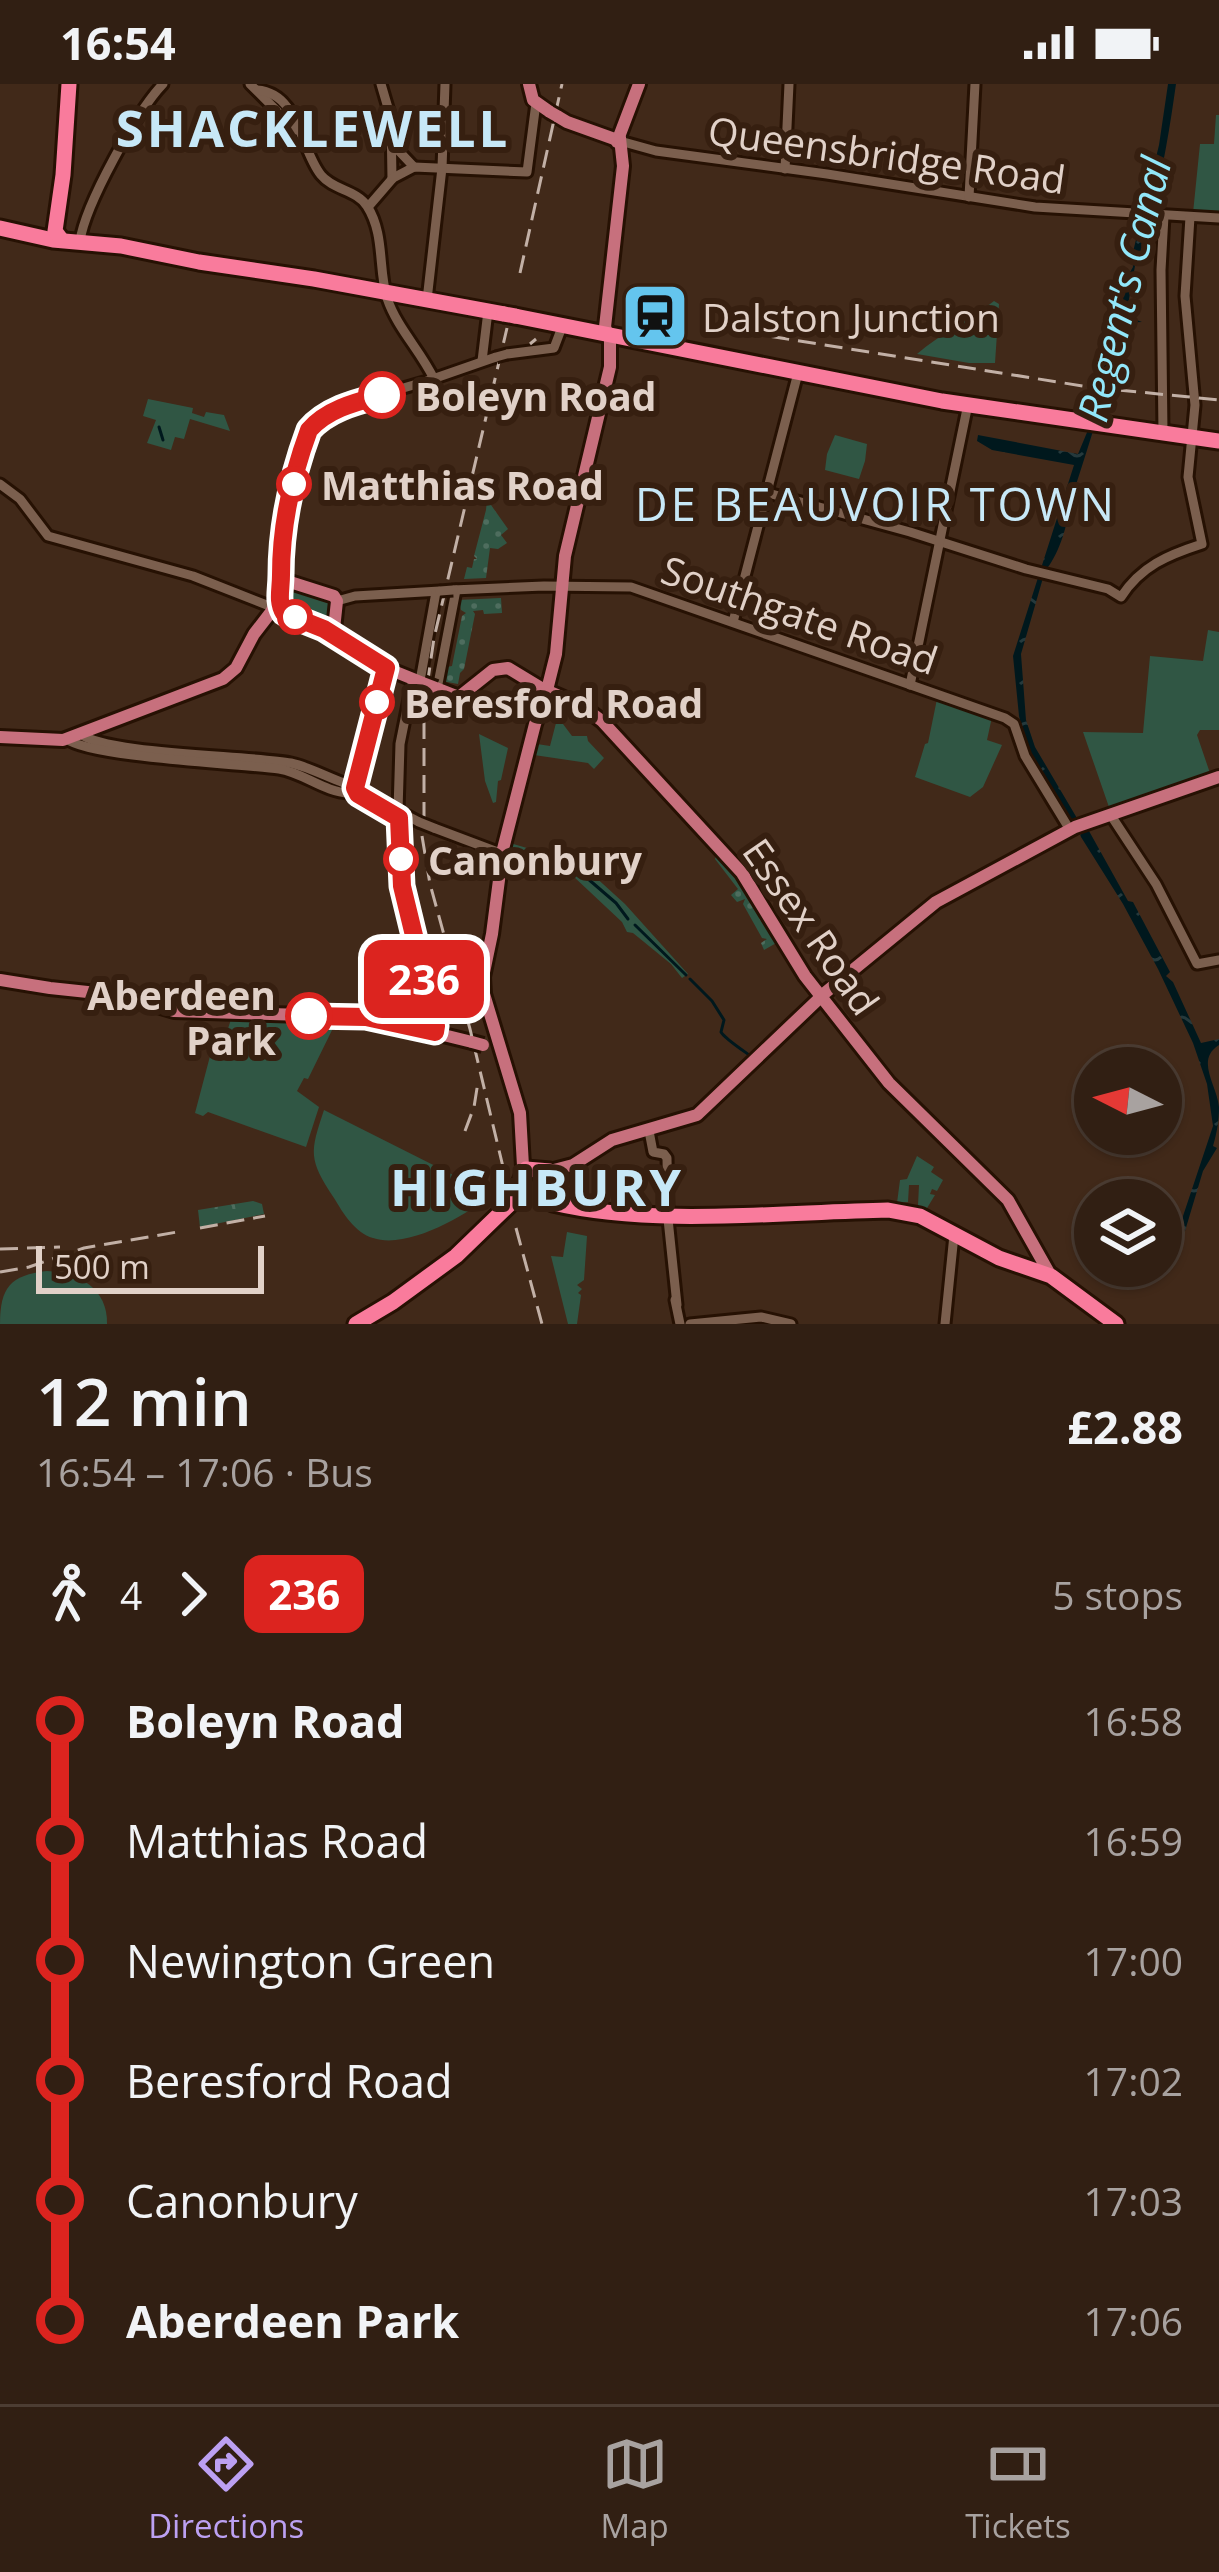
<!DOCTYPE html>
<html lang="en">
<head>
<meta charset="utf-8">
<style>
  :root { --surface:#311f13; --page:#3d2c21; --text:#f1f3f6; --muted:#a8a2a0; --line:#4c3d33; --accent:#bca0f2 }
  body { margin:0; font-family:"Open Sans",sans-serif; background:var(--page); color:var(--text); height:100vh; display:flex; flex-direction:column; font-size:45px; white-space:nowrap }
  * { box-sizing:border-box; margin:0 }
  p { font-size:39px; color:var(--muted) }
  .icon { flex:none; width:66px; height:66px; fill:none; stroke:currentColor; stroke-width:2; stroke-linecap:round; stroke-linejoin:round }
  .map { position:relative; height:1240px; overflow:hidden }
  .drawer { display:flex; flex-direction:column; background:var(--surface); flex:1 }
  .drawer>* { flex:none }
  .badge { padding:0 24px; border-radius:18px; font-size:42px; line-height:78px }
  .needle { width:78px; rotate:276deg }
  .fabs { position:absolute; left:1074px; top:963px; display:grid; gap:24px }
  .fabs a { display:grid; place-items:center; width:108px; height:108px; border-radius:50%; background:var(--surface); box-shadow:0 3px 9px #0004,0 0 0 3px var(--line); font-size:60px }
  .scale { position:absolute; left:36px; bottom:30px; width:228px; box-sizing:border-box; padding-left:12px; border:6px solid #e1d1c8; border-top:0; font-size:33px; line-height:42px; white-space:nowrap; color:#e1d1c8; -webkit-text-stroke:9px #361f10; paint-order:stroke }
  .map>.badge { position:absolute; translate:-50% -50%; box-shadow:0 0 0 6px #fff }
  .legs { display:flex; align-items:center; gap:18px; height:132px; padding:0 36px; font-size:39px }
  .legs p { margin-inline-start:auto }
  .overview { display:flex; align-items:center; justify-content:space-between; height:204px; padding:0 36px }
  h1 { font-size:66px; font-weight:600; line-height:90px }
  ul { padding:0 36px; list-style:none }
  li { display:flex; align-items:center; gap:42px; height:120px; font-size:45px }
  li i { display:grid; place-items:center; width:18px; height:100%; margin:0 15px; background:currentColor }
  li i::after { content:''; width:30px; height:30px; margin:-15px; border:9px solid; border-radius:50%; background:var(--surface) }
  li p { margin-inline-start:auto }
  li:first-child i { background:linear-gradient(#0000 50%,currentColor 0) }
  li:last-child i { background:linear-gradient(currentColor 50%,#0000 0) }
  .status { display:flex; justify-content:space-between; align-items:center; height:84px; padding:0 60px; background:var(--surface); direction:ltr }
  .status svg { height:33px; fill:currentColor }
  .tabs { display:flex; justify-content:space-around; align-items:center; height:168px; border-top:3px solid var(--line); background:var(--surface); font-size:33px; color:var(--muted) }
  .tabs a { display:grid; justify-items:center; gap:6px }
  .tabs .selected { color:var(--accent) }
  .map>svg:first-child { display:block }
  .forest { fill:url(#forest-crowns) }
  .park { fill:#305644 }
  .garden { fill:url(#garden-dots) }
  .water { fill:url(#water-ripples) }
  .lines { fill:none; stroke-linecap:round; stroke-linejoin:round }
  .stream { stroke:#00181d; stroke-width:3 }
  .secondary-casing { stroke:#261103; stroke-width:15 }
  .primary-casing { stroke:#261103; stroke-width:18 }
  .highway-casing { stroke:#261103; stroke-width:21 }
  .secondary { stroke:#7b5f4e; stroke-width:9 }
  .primary { stroke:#c7707d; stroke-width:12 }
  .highway { stroke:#f97b9c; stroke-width:15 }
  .rail { stroke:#c2b0a6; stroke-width:3; stroke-dasharray:18 9; stroke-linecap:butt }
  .secondary-bridge-casing { stroke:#261103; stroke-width:15; stroke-linecap:butt }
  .primary-bridge-casing { stroke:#261103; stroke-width:18; stroke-linecap:butt }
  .highway-bridge-casing { stroke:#261103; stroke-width:21; stroke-linecap:butt }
  .secondary-bridge { stroke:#7b5f4e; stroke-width:9 }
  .primary-bridge { stroke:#c7707d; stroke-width:12 }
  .highway-bridge { stroke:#f97b9c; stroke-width:15 }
  .line-1-casing { stroke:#fff; stroke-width:27 }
  .line-1 { stroke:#dc241f; stroke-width:18 }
  .stop-1-dot { fill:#fff; stroke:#dc241f; stroke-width:6 }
  .labels { text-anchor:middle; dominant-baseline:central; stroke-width:12; stroke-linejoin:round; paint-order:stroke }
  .street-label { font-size:39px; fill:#e1d1c8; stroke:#361f10 }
  .poi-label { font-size:39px; fill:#e1d1c8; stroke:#361f10; text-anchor:start }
  .stop-label { font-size:39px; font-weight:bold; fill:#e1d1c8; stroke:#361f10; text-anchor:start }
  .water-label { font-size:42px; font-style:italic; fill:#92e7f9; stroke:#361f10 }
  .quarter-label { font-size:45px; letter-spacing:3px; fill:#c7e8f7; stroke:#361f10 }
  .district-label { font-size:51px; font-weight:bold; letter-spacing:3px; fill:#c7e8f7; stroke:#361f10 }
</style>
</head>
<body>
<div class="status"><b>16:54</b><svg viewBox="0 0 49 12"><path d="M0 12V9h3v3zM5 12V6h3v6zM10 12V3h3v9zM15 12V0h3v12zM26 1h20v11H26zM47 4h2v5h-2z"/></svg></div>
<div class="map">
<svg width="1219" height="1240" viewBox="0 0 1219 1240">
  <defs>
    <pattern id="forest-crowns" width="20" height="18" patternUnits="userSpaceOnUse" patternTransform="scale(3)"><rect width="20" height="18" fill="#305644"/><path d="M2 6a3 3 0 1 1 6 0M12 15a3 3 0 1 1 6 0" fill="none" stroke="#4e6d5e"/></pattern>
    <pattern id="garden-dots" width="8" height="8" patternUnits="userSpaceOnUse" patternTransform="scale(3)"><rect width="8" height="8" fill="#305644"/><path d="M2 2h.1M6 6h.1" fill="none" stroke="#4e6d5e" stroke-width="1.8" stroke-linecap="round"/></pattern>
    <pattern id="water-ripples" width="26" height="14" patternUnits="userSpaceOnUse" patternTransform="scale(3)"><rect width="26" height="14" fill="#00181d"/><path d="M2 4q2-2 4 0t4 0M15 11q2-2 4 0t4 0" fill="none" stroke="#25393c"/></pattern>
  </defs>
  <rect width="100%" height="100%" fill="#412919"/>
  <polygon class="forest" points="253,1117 262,1120 264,1130 200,1143 198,1126"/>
  <g class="park">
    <polygon points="1216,31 1219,31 1219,130 1193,129 1200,60 1214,60"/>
    <path d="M 994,217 L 999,220 L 995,279 L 969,279 L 917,270 C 941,249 969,237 994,217 Z"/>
    <polygon points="148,315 193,324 192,329 204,333 206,328 224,331 230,347 190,335 184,355 175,353 171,366 147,359 156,336 143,332"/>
    <polygon points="835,351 867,360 865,377 859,395 825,386 827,370"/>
    <polygon points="287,502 332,513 329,539 324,540 310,531 308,534 285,524 284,507"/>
    <polygon points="1208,546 1219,548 1219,646 1200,646 1197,651 1211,692 1110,726 1083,648 1143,649 1150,572 1203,577"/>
    <polygon points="937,615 992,633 987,656 1002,661 983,703 970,713 915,693 925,660 928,659"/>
    <polygon points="556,639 563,640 572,652 587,652 588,657 604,674 594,685 588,679 534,671 537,660 550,662"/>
    <polygon points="479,650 508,664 501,696 498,697 496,718 493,719 485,697"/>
    <polygon points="510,759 581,780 625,820 688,890 682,894 671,880 633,849 627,848 622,838 573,792 508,770"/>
    <polygon points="370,881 376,882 385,888 390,881 419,913 414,916 402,901 393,912 381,912 363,894 364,886"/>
    <polygon points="232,932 337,936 308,995 304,994 297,1007 319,1023 306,1063 208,1028 203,1032 195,1029 214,957 226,951"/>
    <path d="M 324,1026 L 485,1107 L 491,1111 C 468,1130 408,1166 373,1154 C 355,1149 343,1129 334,1114 C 308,1075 310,1068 324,1026 Z"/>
    <polygon points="917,1072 934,1083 931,1088 943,1096 937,1107 932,1105 930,1110 935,1111 924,1129 918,1121 919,1101 909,1101 908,1118 897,1119 900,1096 907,1095"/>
    <polygon points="567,1148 587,1152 584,1196 577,1201 582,1205 578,1209 581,1211 577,1240 568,1240 551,1172 563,1173"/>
    <path d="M 47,1187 C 79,1188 108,1205 107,1240 L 0,1240 C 0,1204 10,1191 47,1187 Z"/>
  </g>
  <g class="garden">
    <polygon points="488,406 495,411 491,421 508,445 501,451 507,459 498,465 490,464 486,494 464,495 467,483 472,484 474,475 477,475 474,472 486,426"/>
    <polygon points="501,514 502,529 484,530 483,526 473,527 475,530 464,585 460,589 458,600 442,597 447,583 452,582 462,532 466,529 461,526 460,522 456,522 457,516"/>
    <polygon points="718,767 743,797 778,858 764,866 761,859 767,855 762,854 743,820 745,815 737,818 731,811 738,805 715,775"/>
  </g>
  <path class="water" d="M 1168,0 L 1176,0 C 1170,43 1163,86 1152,127 L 1149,127 L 1148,136 L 1150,138 L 1141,178 L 1135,182 L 1126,232 L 1142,238 L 1124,239 C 1107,303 1089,362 1069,422 C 1068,442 1058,472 1045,487 L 1021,570 L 1026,636 L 1035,663 L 1084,746 L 1089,747 L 1128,817 L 1133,818 L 1170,888 L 1166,892 L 1173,898 L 1201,959 L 1219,955 L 1219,961 C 1195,976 1217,1001 1219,1023 C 1219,1037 1217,1048 1213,1062 L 1217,1064 L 1203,1087 L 1182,1157 L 1176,1167 L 1174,1166 L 1175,1156 L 1213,1042 L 1207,1000 L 1193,959 L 1158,885 L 1123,820 L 1081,753 L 1076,739 L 1071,735 L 1026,661 L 1019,632 L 1013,572 L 1074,381 L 992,366 L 977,357 L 978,351 L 1078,370 L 1093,334 L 1093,325 L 1126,195 L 1133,183 L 1132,172 L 1159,61 Z"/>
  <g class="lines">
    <g class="stream">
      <polyline points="159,343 163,356"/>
      <polyline points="510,768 580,788 616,819 628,835"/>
      <polyline points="635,841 686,891"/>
      <path d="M 690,895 L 712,917 L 724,936 L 721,948 C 725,955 744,967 752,973"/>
    </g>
    <g class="secondary-casing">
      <g id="secondary">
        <polyline points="250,0 296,46"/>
        <polyline points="381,0 391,34 392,95"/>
        <path d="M 257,6 C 299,9 300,65 321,91 C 333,106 357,106 367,122 C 385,150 378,184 387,214 C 397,244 420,266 434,295"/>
        <polyline points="391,53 397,65 414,83"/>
        <polyline points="620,57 656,67 827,90 1035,123 1219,134"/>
        <polyline points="785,85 789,0"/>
        <polyline points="969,113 975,0"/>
        <polyline points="368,123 393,94 414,83 527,88 536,19"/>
        <path d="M 80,157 C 85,121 137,27 163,0"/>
        <polyline points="427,216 442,84 445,0"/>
        <polyline points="507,270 554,264 562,243"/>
        <polyline points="482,277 488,227"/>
        <polyline points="1163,348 1161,186 1164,132"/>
        <polyline points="0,400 20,415 48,452 193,492 277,525"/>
        <path d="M 768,409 L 910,448 L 1026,485 L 1108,505 L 1121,513 C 1141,482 1168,471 1202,460 L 1188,393 L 1195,321 L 1185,212 L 1190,133"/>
        <polyline points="282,506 282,455 304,362 312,342 355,318 424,298 496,273"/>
        <polyline points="453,506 544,502 631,503 1005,634 1014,640 1025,672 1070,746"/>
        <polyline points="337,517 355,512 440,507"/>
        <polyline points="733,538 798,289"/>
        <polyline points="413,595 400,660 398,727 419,738"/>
        <polyline points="420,597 436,508"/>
        <polyline points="910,601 968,320"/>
        <polyline points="437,605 456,506"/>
        <path d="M 79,649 C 105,671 249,671 291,679 C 309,683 327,693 344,699 L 351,705"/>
        <path d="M 67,655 C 88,673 241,680 279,685 C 304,689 324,708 349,709"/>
        <polyline points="349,709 355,704 358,710 399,734 402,802 439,949"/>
        <polyline points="1110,730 1156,800 1197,880 1219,876"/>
        <polyline points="434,744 503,770"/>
        <polyline points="649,1047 653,1068 664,1070 667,1074 668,1135 677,1221"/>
        <polyline points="675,1216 680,1240"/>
        <polyline points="690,1240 761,1233 791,1240"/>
        <polyline points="945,1240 954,1151"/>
      </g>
    </g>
    <g class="primary-casing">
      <g id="primary">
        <polyline points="529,0 533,16 550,28"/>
        <polyline points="557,32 567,38 620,57"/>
        <polyline points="617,58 639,0"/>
        <polyline points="279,515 284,529 324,545 386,584 423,599"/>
        <polyline points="436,604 459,613 493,586 508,584 541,604 582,622 602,637 742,789 805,892 889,999 1008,1116 1052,1194"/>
        <polyline points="0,653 63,656 223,595 236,584 254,550 271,528 285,501 290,498 334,512 337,517 334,545 336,552"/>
        <polyline points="0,896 50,904 125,912 174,927 370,933 472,958"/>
        <polyline points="526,1085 523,1082 520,1029 484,910 483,893 492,850 503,765 535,640 546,610 556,570 565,472 610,283 610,255 605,243 623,82 620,54"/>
        <polyline points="550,1087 573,1081 612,1056 697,1031 826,908 936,818 1075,743 1219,693"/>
      </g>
    </g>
    <g class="highway-casing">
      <g id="highway">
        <polyline points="0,144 53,156 121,162 199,178 314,195 504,230"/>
        <polyline points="61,155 55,147 63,91 69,0"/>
        <polyline points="515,232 942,317 1219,357"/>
        <path d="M 356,1240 L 393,1218 L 456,1172 L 513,1117 L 526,1085 L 550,1087 L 549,1115 L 553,1119 C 654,1143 782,1128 888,1126 L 920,1132 L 999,1174 L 1051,1192 L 1116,1240"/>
      </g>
    </g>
    <use href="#secondary" class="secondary"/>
    <use href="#primary" class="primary"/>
    <use href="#highway" class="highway"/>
    <g class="rail">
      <polyline points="520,189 562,0"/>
      <polyline points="718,244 1089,303 1219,316"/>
      <polyline points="530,260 536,255"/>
      <polyline points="424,736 424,623 434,554 507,244"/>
      <polyline points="422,752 430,800 470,945 509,1108"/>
      <polyline points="465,1047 474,1023 478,998"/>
      <polyline points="200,1144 265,1132"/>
      <polyline points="516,1144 542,1240"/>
      <polyline points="0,1165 60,1163"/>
      <polyline points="0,1188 29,1183 84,1164 183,1147"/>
    </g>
    <g class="secondary-bridge-casing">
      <g id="secondary-bridge">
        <polyline points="496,273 507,270"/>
        <polyline points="440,507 453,506"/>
        <polyline points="419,738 434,744"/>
      </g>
    </g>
    <g class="primary-bridge-casing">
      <g id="primary-bridge">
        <polyline points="550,28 557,32"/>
        <polyline points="423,599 436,604"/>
        <polyline points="472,958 483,961"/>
      </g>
    </g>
    <g class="highway-bridge-casing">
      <polyline id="highway-bridge" points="504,230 515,232"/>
    </g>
    <use href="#secondary-bridge" class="secondary-bridge"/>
    <use href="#primary-bridge" class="primary-bridge"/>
    <use href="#highway-bridge" class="highway-bridge"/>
  </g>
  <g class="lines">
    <g class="line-1-casing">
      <path id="line-1" d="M 309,932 L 366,933 L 435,948 L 436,942 L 402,802 L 399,734 L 358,710 L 355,704 L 386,584 L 324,545 L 284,529 C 277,517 281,506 281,491 C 281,443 292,392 309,346 C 327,325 356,318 382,311"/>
    </g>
    <use href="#line-1" class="line-1"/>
  </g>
  <defs>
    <g id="station-square" transform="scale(3.45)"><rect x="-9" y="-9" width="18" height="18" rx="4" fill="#64c5ee" stroke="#361f10"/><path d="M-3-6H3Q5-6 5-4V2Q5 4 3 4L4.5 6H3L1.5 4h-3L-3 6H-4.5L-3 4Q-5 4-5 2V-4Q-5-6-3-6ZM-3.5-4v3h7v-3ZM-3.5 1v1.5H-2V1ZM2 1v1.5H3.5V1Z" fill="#111"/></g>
  </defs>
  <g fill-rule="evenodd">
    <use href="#station-square" x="655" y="232"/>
  </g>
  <g class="stop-1-dot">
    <circle cx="382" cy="311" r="21"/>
    <circle cx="294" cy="400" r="15"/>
    <circle cx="295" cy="533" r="15"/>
    <circle cx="377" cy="618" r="15"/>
    <circle cx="401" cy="775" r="15"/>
    <circle cx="309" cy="932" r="21"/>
  </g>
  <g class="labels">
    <g class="street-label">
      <text transform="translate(887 70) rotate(8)">Queensbridge Road</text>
      <text transform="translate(800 530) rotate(19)">Southgate Road</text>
      <text transform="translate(812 842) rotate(55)">Essex Road</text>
    </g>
    <g class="poi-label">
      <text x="702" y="232">Dalston Junction</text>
    </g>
    <g class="stop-label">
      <text x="415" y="311">Boleyn Road</text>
      <text x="321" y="400">Matthias Road</text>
      <text x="404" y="618">Beresford Road</text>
      <text x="428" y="775">Canonbury</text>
      <text x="276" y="910" text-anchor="end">Aberdeen<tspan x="276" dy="45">Park</tspan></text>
    </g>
    <g class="water-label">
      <text transform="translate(1123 205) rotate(-76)">Regent's Canal</text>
    </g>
    <g class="quarter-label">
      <text x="876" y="419">DE BEAUVOIR TOWN</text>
    </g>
    <g class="district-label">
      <text x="313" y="43">SHACKLEWELL</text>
      <text x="537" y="1102">HIGHBURY</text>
    </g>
  </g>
</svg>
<div class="fabs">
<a><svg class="needle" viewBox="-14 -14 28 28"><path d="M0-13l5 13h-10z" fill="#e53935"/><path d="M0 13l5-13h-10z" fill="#a8a2a0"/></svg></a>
<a><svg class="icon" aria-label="layers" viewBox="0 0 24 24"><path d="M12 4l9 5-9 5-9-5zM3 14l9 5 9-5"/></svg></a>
</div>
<div class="scale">500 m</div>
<b class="badge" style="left:424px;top:895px;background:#dc241f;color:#fff">236</b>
</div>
<section class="drawer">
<div class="overview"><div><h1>12 min</h1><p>16:54 – 17:06 · Bus</p></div><b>£2.88</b></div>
<div class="legs"><svg class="icon" aria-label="walk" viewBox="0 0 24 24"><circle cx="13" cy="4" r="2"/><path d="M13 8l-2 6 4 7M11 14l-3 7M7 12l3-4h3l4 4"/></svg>4<svg class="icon" aria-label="forward" viewBox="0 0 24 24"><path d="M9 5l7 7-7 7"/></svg><b class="badge" style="background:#dc241f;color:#fff">236</b><p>5 stops</p></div>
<ul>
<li><i style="color:#dc241f"></i><b>Boleyn Road</b><p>16:58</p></li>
<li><i style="color:#dc241f"></i><span>Matthias Road</span><p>16:59</p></li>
<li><i style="color:#dc241f"></i><span>Newington Green</span><p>17:00</p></li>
<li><i style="color:#dc241f"></i><span>Beresford Road</span><p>17:02</p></li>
<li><i style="color:#dc241f"></i><span>Canonbury</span><p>17:03</p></li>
<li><i style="color:#dc241f"></i><b>Aberdeen Park</b><p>17:06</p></li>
</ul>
</section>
<nav class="tabs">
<a class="selected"><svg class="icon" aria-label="directions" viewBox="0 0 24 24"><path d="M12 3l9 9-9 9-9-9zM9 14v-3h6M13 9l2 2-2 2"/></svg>Directions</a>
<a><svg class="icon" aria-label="map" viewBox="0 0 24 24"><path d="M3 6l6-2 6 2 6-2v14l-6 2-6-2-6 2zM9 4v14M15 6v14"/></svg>Map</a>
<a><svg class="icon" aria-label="tickets" viewBox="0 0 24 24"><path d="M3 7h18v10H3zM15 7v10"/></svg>Tickets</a>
</nav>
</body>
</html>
